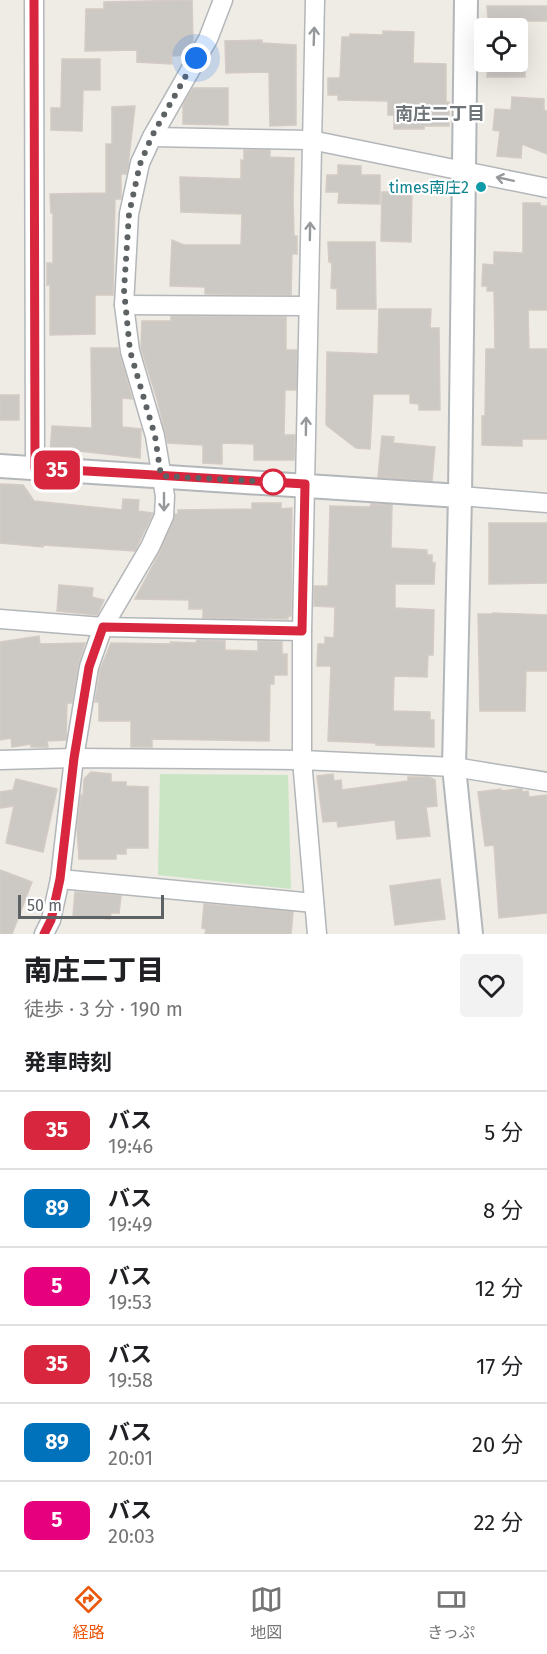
<!DOCTYPE html>
<html lang="ja">
<head>
<meta charset="utf-8">
<style>
  :root { --surface:#fff; --page:#f2f2f2; --text:#202124; --muted:#757577; --line:#e0e0e0; --accent:#ea580c }
  body { margin:0; font-family:"Fira Sans","Noto Sans JP",sans-serif; background:var(--page); color:var(--text); height:100vh; display:flex; flex-direction:column; font-size:22px; white-space:nowrap }
  * { box-sizing:border-box; margin:0 }
  p { font-size:20px; color:var(--muted) }
  .icon { flex:none; width:33px; height:33px; fill:none; stroke:currentColor; stroke-width:2; stroke-linecap:round; stroke-linejoin:round }
  .map { position:relative; height:934px; overflow:hidden }
  .sheet { display:flex; flex-direction:column; background:var(--surface); flex:1 }
  .sheet>* { flex:none }
  .badge { padding:0 12px; border-radius:9px; font-size:21px; line-height:39px }
  .buttons { position:absolute; left:474px; top:18px; display:grid; gap:12px }
  .buttons a { display:grid; place-items:center; width:54px; height:54px; border-radius:6px; background:var(--surface); box-shadow:0 6px 24px #0002; font-size:30px }
  .scale { position:absolute; left:18px; bottom:15px; width:146px; box-sizing:border-box; padding-left:6px; border:3px solid #5d6265; border-top:0; font-size:16px; line-height:21px; white-space:nowrap; color:#5d6265; -webkit-text-stroke:4px #fff; paint-order:stroke }
  .you { position:absolute; width:30px; height:30px; margin:-15px; border:4px solid #fff; border-radius:50%; background:#1a73e8; box-shadow:0 0 0 9px #1a73e833 }
  .map>.badge { position:absolute; translate:-50% -50%; box-shadow:0 0 0 3px #fff }
  h2 { padding:0 24px; font-size:22px; line-height:54px }
  .round { display:grid; place-items:center; flex:none; width:63px; height:63px; border-radius:6px; background:var(--page) }
  .summary { display:flex; align-items:center; justify-content:space-between; height:102px; padding:0 24px }
  h1 { font-size:28px; font-weight:800; line-height:45px }
  ul { padding:0; list-style:none }
  li { display:flex; align-items:center; gap:18px; height:78px; padding:0 24px; border-top:2px solid var(--line) }
  li div { flex:1 }
  li b { display:block; font-size:22px }
  li em { font-style:normal }
  li .badge { min-width:66px; font-weight:700; text-align:center }
  .tabs { display:flex; justify-content:space-around; align-items:center; height:84px; border-top:2px solid var(--line); background:var(--surface); font-size:16px; color:var(--muted) }
  .tabs a { display:grid; justify-items:center; gap:3px }
  .tabs .on { color:var(--accent) }
  .map>svg:first-child { display:block }
  .green { fill:#c9e5c3 }
  .building { fill:#ccc8c4; stroke:#d3cbc4; stroke-width:1.5 }
  .lines { fill:none; stroke-linecap:round; stroke-linejoin:round }
  .minor-casing { stroke:#b3b7b9; stroke-width:21 }
  .tertiary-casing { stroke:#b3b7b9; stroke-width:26 }
  .minor { stroke:#fff; stroke-width:18 }
  .tertiary { stroke:#fff; stroke-width:22 }
  .oneway { stroke:#96999b }
  .line-casing { stroke:#fff; stroke-width:14 }
  .line { stroke:#d7263d; stroke-width:9 }
  .walk { stroke:#5d6265; stroke-width:6; stroke-dasharray:0 10.8 }
  .culture-dot { fill:#0f9aa8; stroke:#fff; stroke-width:2 }
  .stop-dot { fill:#fff; stroke:#d7263d; stroke-width:3 }
  .labels { text-anchor:middle; dominant-baseline:central; stroke-width:4.5; stroke-linejoin:round; paint-order:stroke }
  .culture-label { font-size:16px; fill:#0d838f; stroke:#fff; text-anchor:end }
  .neighbourhood-label { font-size:18px; font-weight:bold; fill:#6e7477; stroke:#fff }
</style>
</head>
<body>
<div class="map">
<svg width="547" height="934" viewBox="0 0 547 934">
  <rect width="100%" height="100%" fill="#efebe5"/>
  <polygon class="green" points="160,774 288,775 291,889 158,875"/>
  <g class="building">
    <polygon points="192,0 193,42 186,55 171,56 172,64 137,62 137,50 85,51 86,9 104,9 104,2"/>
    <polygon points="487,6 547,6 547,21 525,21 525,28 489,28"/>
    <polygon points="383,31 414,32 413,63 446,64 446,102 449,102 449,126 424,126 424,129 394,129 394,115 388,115 388,101 338,100 338,95 328,95 328,78 340,78 342,37 350,37 350,34 383,35"/>
    <polygon points="262,40 262,43 296,45 296,125 270,126 269,72 226,73 225,41"/>
    <polygon points="62,59 100,59 100,90 83,90 82,131 51,130 51,108 61,108"/>
    <polygon points="488,62 525,62 525,77 487,77"/>
    <polygon points="193,88 228,88 228,125 183,124 183,105"/>
    <polygon points="512,97 544,99 544,110 547,111 547,154 522,144 521,158 497,156 500,131 493,130 495,109 511,110"/>
    <polygon points="135,106 128,166 126,174 121,174 121,199 115,199 113,295 95,295 95,334 50,335 50,285 47,285 47,263 53,263 53,213 51,213 50,194 106,193 106,144 112,144 112,107"/>
    <polygon points="244,150 270,150 270,157 294,158 293,201 294,236 297,236 297,254 292,254 291,295 205,294 205,287 170,286 172,240 184,245 241,245 242,214 181,212 180,177 241,179 241,160 244,161"/>
    <polygon points="338,165 361,166 361,175 380,175 380,204 338,203 339,192 326,192 327,175 338,175"/>
    <polygon points="382,192 412,192 411,242 381,241"/>
    <polygon points="523,203 540,203 540,206 547,206 547,310 528,310 529,349 547,349 547,439 522,439 522,446 482,445 482,416 485,416 486,349 495,349 494,291 487,291 487,286 482,286 483,264 494,265 494,252 523,253"/>
    <polygon points="328,242 375,242 376,309 337,309 337,289 331,288 332,266 331,262 329,262"/>
    <polygon points="379,309 431,309 430,328 439,328 440,410 419,410 419,404 410,403 410,394 373,394 370,449 356,448 326,425 327,352 378,354"/>
    <polygon points="171,316 286,317 286,350 297,350 296,390 285,390 284,435 295,435 294,460 254,460 254,444 222,443 222,464 203,463 203,445 168,443 157,399 141,348 142,321 171,321"/>
    <polygon points="91,348 118,348 132,399 122,398 122,427 141,429 140,458 79,451 79,457 50,455 52,426 92,428"/>
    <rect x="0" y="395" width="19" height="25"/>
    <polygon points="382,436 394,437 393,443 435,447 432,481 378,477"/>
    <polygon points="0,484 23,485 34,501 122,510 123,499 139,500 138,511 153,513 135,551 43,545 43,547 0,543"/>
    <polygon points="252,503 281,503 281,509 292,508 291,616 288,616 288,619 203,618 203,609 189,609 189,600 135,599 160,552 175,514 178,514 178,510 252,509"/>
    <polygon points="371,504 392,505 391,548 427,550 427,555 432,555 432,563 435,563 434,584 395,584 395,608 434,610 433,655 428,655 427,677 394,676 393,711 430,712 430,720 434,720 434,747 376,745 376,743 328,741 331,666 317,666 318,644 325,644 325,637 334,638 335,607 314,606 314,586 328,586 330,506 370,507"/>
    <polygon points="489,523 547,523 547,583 489,584"/>
    <polygon points="59,585 93,588 92,597 104,600 97,615 57,611"/>
    <polygon points="493,613 547,615 547,671 526,671 525,711 480,711 478,614 493,614"/>
    <polygon points="39,636 40,644 85,643 78,665 72,703 67,703 66,740 47,741 48,747 31,747 31,744 12,747 11,738 0,740 0,642"/>
    <polygon points="197,640 225,641 225,650 258,651 258,641 282,642 282,654 287,654 287,675 274,675 274,684 270,684 269,741 152,739 152,747 131,747 131,721 99,721 99,702 95,702 100,670 111,643 174,644 170,642 196,643"/>
    <polygon points="91,772 111,774 111,782 126,782 126,786 148,787 148,848 126,848 126,854 116,854 116,859 79,859 77,828 81,795 83,796 84,779"/>
    <polygon points="333,774 334,781 341,780 342,790 408,781 408,777 429,777 435,780 437,806 426,807 430,836 397,839 395,820 338,827 337,821 323,822 317,776"/>
    <polygon points="16,779 57,789 43,852 6,843 14,806 0,808 0,792 13,790"/>
    <polygon points="501,789 501,791 518,789 522,789 522,792 528,791 529,797 547,795 547,913 499,918 494,845 485,846 478,792"/>
    <polygon points="0,870 32,882 12,934 0,934"/>
    <polygon points="440,879 445,919 395,925 390,886"/>
    <polygon points="75,892 121,896 119,913 111,913 110,919 73,916"/>
    <polygon points="204,904 293,912 291,934 205,934 206,929 202,928"/>
  </g>
  <g class="lines">
    <g class="minor-casing">
      <g id="minor">
        <polyline points="34,0 35,468"/>
        <polyline points="315,0 302,631 302,760 317,934"/>
        <polyline points="152,137 311,140 547,188"/>
        <polyline points="124,305 308,306"/>
        <polyline points="460,496 547,503"/>
        <polyline points="0,619 103,627 302,631"/>
        <polyline points="0,760 74,758 302,760 454,767 547,782"/>
        <polyline points="60,879 314,903"/>
        <polyline points="44,934 51,920 60,879 74,758 89,667 103,627 150,547 164,516 165,496 155,436 130,351 124,305 129,214 140,163 152,137 208,39 223,0"/>
      </g>
    </g>
    <g class="tertiary-casing">
      <g id="tertiary">
        <polyline points="466,0 460,496 454,767 471,934"/>
        <polyline points="0,466 460,496"/>
      </g>
    </g>
    <use href="#minor" class="minor"/>
    <use href="#tertiary" class="tertiary"/>
  </g>
  <defs><path id="oneway-shaft" d="M-6 0H5M1.5-3L5.5 0L1.5 3" fill="none" stroke-width="1.6" stroke-linecap="round" stroke-linejoin="round" transform="scale(1.5)"/></defs>
  <g class="oneway">
    <use href="#oneway-shaft" transform="translate(314 36) rotate(-88)"/>
    <use href="#oneway-shaft" transform="translate(505 179) rotate(-168)"/>
    <use href="#oneway-shaft" transform="translate(310 231) rotate(-89)"/>
    <use href="#oneway-shaft" transform="translate(306 426) rotate(-89)"/>
    <use href="#oneway-shaft" transform="translate(164 502) rotate(90)"/>
  </g>
  <g class="lines">
    <g class="line-casing">
      <polyline id="line" points="34,0 35,468 305,484 302,631 103,627 89,667 74,758 60,879 51,920 44,934"/>
    </g>
    <use href="#line" class="line"/>
    <polyline class="walk" points="196,58 152,136 140,164 129,214 124,290 130,351 155,436 161,476 273,482"/>
  </g>
  <circle class="culture-dot" cx="481" cy="187" r="6"/>
  <circle class="stop-dot" cx="273" cy="482" r="12"/>
  <g class="labels">
    <g class="culture-label">
      <text x="469" y="187">times南庄2</text>
    </g>
    <g class="neighbourhood-label">
      <text x="440" y="114">南庄二丁目</text>
    </g>
  </g>
</svg>
<div class="buttons">
<a><svg class="icon" aria-label="locate" viewBox="0 0 24 24"><circle cx="12" cy="12" r="6"/><path d="M12 2v4M12 18v4M2 12h4M18 12h4"/></svg></a>
</div>
<div class="scale">50 m</div>
<div class="you" style="left:196px;top:58px"></div>
<b class="badge" style="left:57px;top:470px;background:#d7263d;color:#fff">35</b>
</div>
<section class="sheet">
<div class="summary"><div><h1>南庄二丁目</h1><p>徒歩 · 3 分 · 190 m</p></div><a class="round"><svg class="icon" aria-label="heart" viewBox="0 0 24 24"><path d="M12 20l-8-8c-3-5 5-10 8-4 3-6 11-1 8 4z"/></svg></a></div>
<h2>発車時刻</h2>
<ul>
<li><span class="badge" style="background:#d7263d;color:#fff">35</span><div><b>バス</b><p>19:46</p></div><em>5 分</em></li>
<li><span class="badge" style="background:#0072bc;color:#fff">89</span><div><b>バス</b><p>19:49</p></div><em>8 分</em></li>
<li><span class="badge" style="background:#e6007e;color:#fff">5</span><div><b>バス</b><p>19:53</p></div><em>12 分</em></li>
<li><span class="badge" style="background:#d7263d;color:#fff">35</span><div><b>バス</b><p>19:58</p></div><em>17 分</em></li>
<li><span class="badge" style="background:#0072bc;color:#fff">89</span><div><b>バス</b><p>20:01</p></div><em>20 分</em></li>
<li><span class="badge" style="background:#e6007e;color:#fff">5</span><div><b>バス</b><p>20:03</p></div><em>22 分</em></li>
</ul>
</section>
<nav class="tabs">
<a class="on"><svg class="icon" aria-label="directions" viewBox="0 0 24 24"><path d="M12 3l9 9-9 9-9-9zM9 14v-3h6M13 9l2 2-2 2"/></svg>経路</a>
<a><svg class="icon" aria-label="map" viewBox="0 0 24 24"><path d="M3 6l6-2 6 2 6-2v14l-6 2-6-2-6 2zM9 4v14M15 6v14"/></svg>地図</a>
<a><svg class="icon" aria-label="tickets" viewBox="0 0 24 24"><path d="M3 7h18v10H3zM15 7v10"/></svg>きっぷ</a>
</nav>
</body>
</html>
